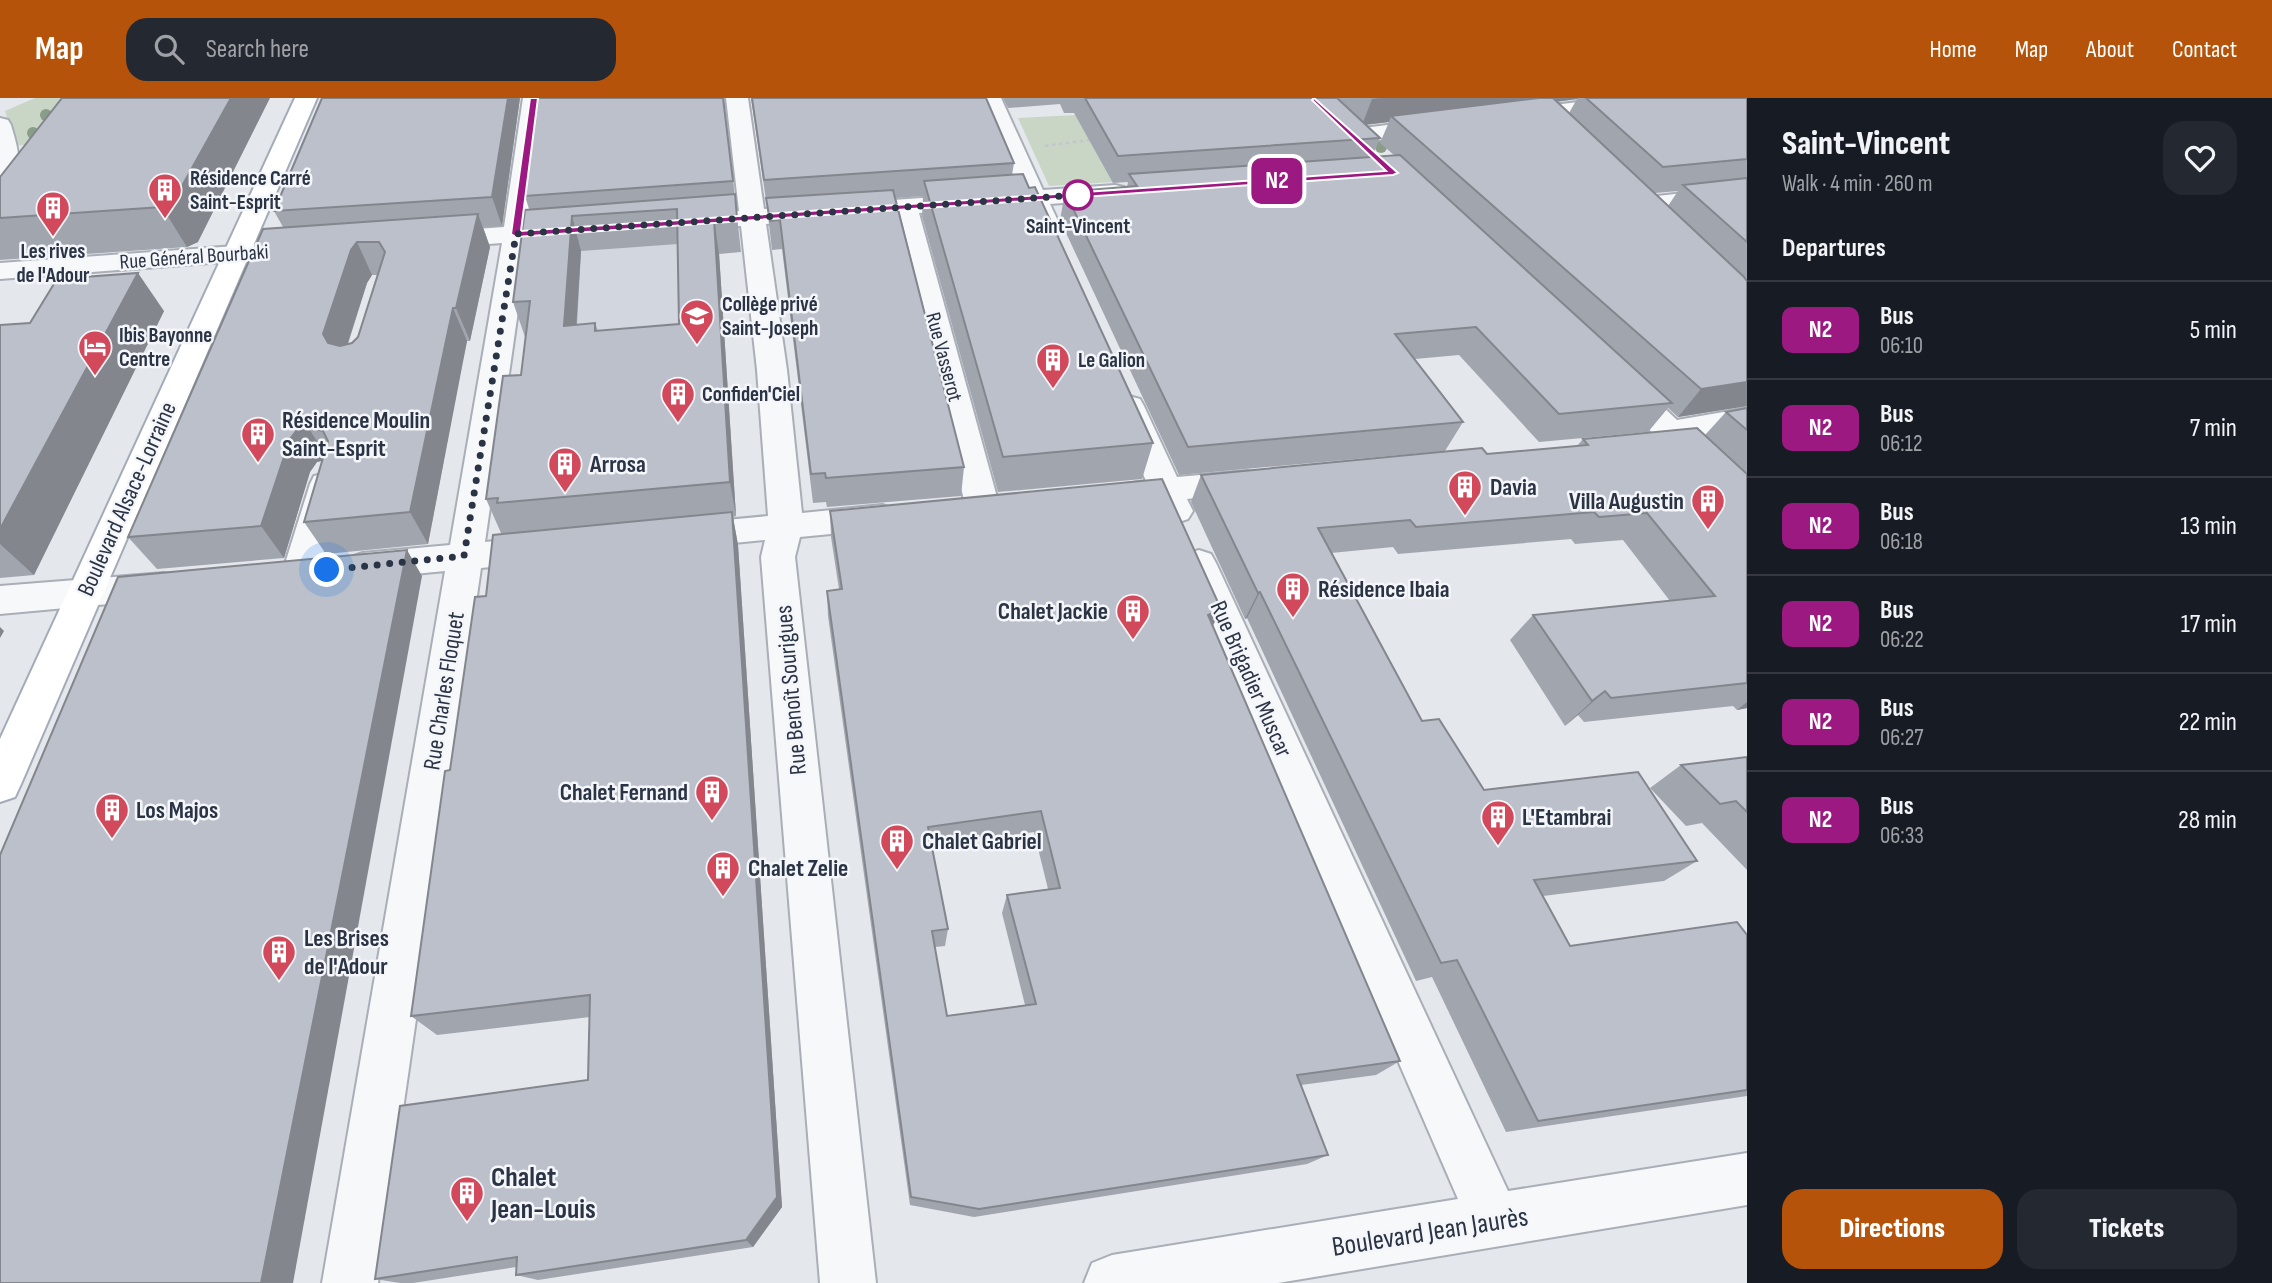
<!DOCTYPE html>
<html lang="en">
<head>
<meta charset="utf-8">
<style>
  :root { --surface:#171b24; --page:#242831; --text:#f1f3f6; --muted:#9ea1a6; --line:#363941; --accent:#b45309 }
  body { margin:0; font-family:"Sofia Sans Condensed",sans-serif; background:var(--page); color:var(--text); height:100vh; display:flex; flex-direction:column; font-size:26px; white-space:nowrap }
  * { box-sizing:border-box; margin:0 }
  p { font-size:23px; color:var(--muted) }
  .icon { flex:none; width:38px; height:38px; fill:none; stroke:currentColor; stroke-width:2; stroke-linecap:round; stroke-linejoin:round }
  .map { position:relative; flex:1; overflow:hidden }
  .details { display:flex; flex-direction:column; background:var(--surface); width:525px }
  .details>* { flex:none }
  .badge { padding:0 14px; border-radius:10px; font-size:24px; line-height:46px }
  .you { position:absolute; width:35px; height:35px; margin:-18px; border:5px solid #fff; border-radius:50%; background:#1a73e8; box-shadow:0 0 0 10px #1a73e833 }
  .map>.badge { position:absolute; translate:-50% -50%; box-shadow:0 0 0 4px #fff }
  h2 { padding:0 35px; font-size:26px; line-height:63px }
  .round { display:grid; place-items:center; flex:none; width:74px; height:74px; border-radius:21px; background:var(--page) }
  .summary { display:flex; align-items:center; justify-content:space-between; height:119px; padding:0 35px }
  h1 { font-size:33px; font-weight:800; line-height:52px }
  .cta { display:flex; gap:14px; margin-top:auto; padding:14px 35px }
  .cta a { flex:1; height:80px; border-radius:21px; background:var(--accent); color:#fff; font-size:28px; font-weight:800; line-height:80px; text-align:center }
  .cta a+a { background:var(--page); color:var(--text) }
  ul { padding:0; list-style:none }
  li { display:flex; align-items:center; gap:21px; height:98px; padding:0 35px; border-top:2px solid var(--line) }
  li div { flex:1 }
  li b { display:block; font-size:26px }
  li em { font-style:normal }
  li .badge { min-width:77px; font-weight:700; text-align:center }
  header { display:flex; align-items:center; gap:42px; box-sizing:border-box; height:98px; padding:0 35px; background:var(--accent); color:#fff }
  header strong { font-size:33px }
  nav { display:flex; gap:38px; margin-inline-start:auto; font-size:24px }
  .search { width:490px; height:63px; background:var(--page); display:flex; align-items:center; gap:18px; box-sizing:border-box; padding:0 24px; border-radius:21px; color:var(--muted); font-size:26px }
  main { display:flex; flex:1; min-height:0 }
  .map>svg:first-child { display:block }
  .built { fill:#d2d6de }
  .green { fill:#c9d6c5 }
  .lines { fill:none; stroke-linecap:round; stroke-linejoin:round }
  .minor-casing { stroke:#a9aeb7; stroke-width:4 }
  .major-casing { stroke:#a3abb8; stroke-width:4 }
  .path { stroke:#c2c5cb; stroke-width:2.5; stroke-dasharray:3.5 3.5; stroke-linecap:butt }
  .minor { fill:#f7f8fa; fill-rule:evenodd }
  .major { fill:#fff; fill-rule:evenodd }
  .tree { fill:#899d89 }
  .wall { fill:#a1a5ae; fill-rule:evenodd }
  .shaded-wall { fill:#83868d }
  .building { fill:#bbc0ca; stroke:#83868d; stroke-width:2; fill-rule:evenodd }
  .line { fill:#9c1981; stroke:#fff; stroke-width:2 }
  .walk { stroke:#2b3445; stroke-width:7; stroke-dasharray:0 12.6 }
  .stop-dot { fill:#fff; stroke:#9c1981; stroke-width:3.5 }
  .labels { text-anchor:middle; dominant-baseline:central; stroke-width:5; stroke-linejoin:round; paint-order:stroke }
  .far-poi-label { font-size:21px; font-weight:bold; fill:#2b3445; stroke:#f4f6f9; text-anchor:start }
  .far-stop-label { font-size:21px; font-weight:bold; fill:#2b3445; stroke:#f4f6f9 }
  .far-street-label { font-size:21px; fill:#2b3445; stroke:#f4f6f9 }
  .poi-label { font-size:24px; font-weight:bold; fill:#2b3445; stroke:#f4f6f9; text-anchor:start }
  .street-label { font-size:24px; fill:#2b3445; stroke:#f4f6f9 }
  .near-poi-label { font-size:28px; font-weight:bold; fill:#2b3445; stroke:#f4f6f9; text-anchor:start }
  .near-street-label { font-size:28px; fill:#2b3445; stroke:#f4f6f9 }
</style>
</head>
<body>
<header>
<strong>Map</strong>
<div class="search"><svg class="icon" aria-label="search" viewBox="0 0 24 24"><circle cx="10" cy="10" r="6"/><path d="M15 15l6 6"/></svg>Search here</div>
<nav><a>Home</a><a>Map</a><a>About</a><a>Contact</a></nav>
</header>
<main>
<div class="map">
<svg width="1747" height="1185" viewBox="0 0 1747 1185">
  <rect width="100%" height="100%" fill="#e4e7ec"/>
  <polygon class="built" points="718,135 727,282 603,293 606,233 525,239 536,148"/>
  <g class="green">
    <polygon points="35,0 105,0 43,44 15,48 5,13"/>
    <polygon points="1076,17 1113,84 1049,88 1018,20"/>
  </g>
  <g class="lines">
    <g class="minor-casing">
      <g id="minor">
        <polygon points="523,0 545,0 530,127 574,124 583,127 587,132 583,137 528,143 485,444 544,438 556,442 561,451 556,460 544,464 481,470 378,1185 322,1185 445,473 363,481 351,477 346,468 351,459 363,455 450,447 502,145 435,150 426,147 422,142 426,137 435,134 504,129"/>
        <polygon points="726,0 748,0 764,111 1020,93 979,0 1001,0 1043,92 1115,87 1124,89 1127,94 1124,99 1115,101 1050,106 1058,123 1054,128 1045,131 1036,128 1026,108 919,115 1000,410 995,418 983,422 971,418 966,410 895,117 766,126 787,272 802,415 882,407 894,411 899,419 894,427 882,431 800,439 795,459 876,1185 820,1185 761,459 765,442 684,450 672,447 667,438 672,429 684,426 768,418 757,272 741,128 687,132 678,129 674,124 678,119 739,113"/>
        <polygon points="1610,0 1673,0 1670,5 1662,7 1513,26 1505,24 1502,19 1505,14 1513,12"/>
        <path d="M 0,20 L 8,22 L 11,27 C 18,51 24,68 9,90 L 0,92 Z"/>
        <polygon points="1436,21 1444,23 1447,28 1444,33 1355,45 1347,43 1344,38 1347,33 1355,31"/>
        <polygon points="1747,88 1747,102 1639,114 1630,112 1627,107 1630,102 1639,100"/>
        <polygon points="305,143 314,145 318,151 314,157 0,181 0,165"/>
        <polygon points="1620,277 1631,279 1677,322 1747,310 1747,330 1696,340 1747,387 1747,418 1735,414 1609,293 1605,286 1609,279"/>
        <polygon points="1129,298 1140,301 1144,308 1177,379 1247,373 1259,376 1263,384 1259,392 1187,401 1193,413 1188,421 1176,425 1164,421 1156,405 1116,409 1104,405 1100,397 1104,389 1146,383 1114,308 1118,301"/>
        <polygon points="326,375 338,378 342,386 318,475 312,484 300,488 288,484 282,475 310,386 314,378"/>
        <polygon points="1199,452 1211,456 1216,465 1508,1093 1747,1055 1747,1107 1278,1185 1084,1185 1092,1165 1112,1157 1458,1101 1182,465 1187,456"/>
        <polygon points="164,475 177,478 182,488 177,498 164,501 0,516 0,488"/>
      </g>
    </g>
    <g class="major-casing">
      <polygon id="major" points="295,0 317,0 21,686 15,699 0,704 0,641"/>
    </g>
    <polyline class="path" points="1045,48 1096,41"/>
    <use href="#minor" class="minor"/>
    <use href="#major" class="major"/>
  </g>
  <g class="tree">
    <circle cx="46" cy="17" r="6"/>
    <circle cx="33" cy="35" r="6"/>
    <circle cx="1381" cy="49" r="6"/>
  </g>
  <g class="wall">
    <polygon points="62,0 198,144 187,149 0,162 0,79"/>
    <path d="M 520,0 L 502,128 L 483,129 L 490,149 L 470,243 L 467,243 L 461,271 L 428,446 L 326,456 L 304,424 L 322,363 L 317,364 L 310,374 L 284,460 L 157,471 L 128,439 L 283,129 L 274,113 ZM 372,177 L 378,177 L 358,239 L 352,245 L 348,246 L 367,185 Z"/>
    <path d="M 724,0 L 741,154 L 719,156 L 736,418 L 733,419 L 738,447 L 782,1109 L 753,1149 L 538,1182 L 516,1177 L 516,1169 L 413,1185 L 400,1185 L 375,1181 L 588,982 L 590,919 L 437,937 L 411,918 L 450,672 L 486,498 L 511,435 L 501,435 L 486,401 L 521,277 L 526,239 L 525,239 L 513,204 L 529,111 L 525,98 ZM 678,146 L 679,226 L 598,233 L 595,225 L 577,227 L 581,153 Z"/>
    <polygon points="751,0 986,0 1014,65 1012,77 1153,345 1142,381 998,394 922,118 923,98 896,100 964,369 961,398 827,409 826,404 813,405 782,151 772,152 767,109"/>
    <path d="M 1003,0 L 1747,0 L 1747,308 L 1678,319 L 1668,310 L 1648,334 L 1539,344 L 1459,257 L 1415,261 L 1463,324 L 1445,353 L 1179,377 L 1060,122 L 1065,94 L 1127,89 L 1128,84 L 1113,85 L 1074,15 L 1064,15 L 1060,6 L 1008,10 ZM 1577,1 L 1569,15 L 1557,4 ZM 1389,24 L 1380,45 L 1394,57 L 1372,59 L 1380,40 L 1366,27 ZM 1678,93 L 1668,108 L 1655,95 Z"/>
    <polygon points="164,213 34,477 0,480 0,227"/>
    <polygon points="1747,310 1747,610 1737,612 1733,608 1584,624 1578,617 1565,628 1510,542 1533,517 1670,503 1623,442 1575,446 1571,441 1398,456 1393,449 1331,455 1422,623 1484,692 1697,763 1664,783 1543,798 1570,848 1747,837 1747,998 1506,1034 1432,879 1416,883 1247,520 1245,521 1191,404 1201,377 1487,356 1577,348 1583,341 1705,337 1726,314"/>
    <path d="M 830,413 L 1213,528 L 1400,963 L 1376,977 L 1301,987 L 1328,1057 L 1307,1066 L 974,1119 L 910,1107 L 828,518 L 827,493 L 839,491 L 831,439 ZM 1034,734 L 1048,791 L 1007,797 L 1002,815 L 1025,907 L 947,918 L 935,849 L 945,848 L 948,831 L 932,748 Z"/>
    <polygon points="1747,659 1747,772 1702,725 1686,728 1650,690 1681,667"/>
  </g>
  <g class="shaded-wall">
    <polygon points="231,0 270,0 198,144 187,149 162,109"/>
    <polygon points="508,0 520,0 502,128 492,99"/>
    <polygon points="1380,0 1578,0 1577,1 1396,23 1391,18 1389,24 1362,27 1372,1"/>
    <polygon points="478,116 490,149 470,243 456,210"/>
    <polygon points="572,118 581,153 574,263 564,228"/>
    <polygon points="714,121 719,156 736,418 730,384"/>
    <polygon points="357,144 372,177 367,185 340,269 323,236 351,152"/>
    <polygon points="138,175 164,213 34,477 0,446 0,431"/>
    <polygon points="453,210 467,243 428,446 410,414"/>
    <polygon points="1747,284 1747,308 1678,319 1701,291"/>
    <polygon points="308,329 328,361 317,364 310,374 284,460 261,428 290,341 297,332"/>
    <polygon points="732,414 738,447 782,1109 753,1149 746,1142"/>
    <polygon points="407,452 422,478 293,1185 261,1185"/>
    <polygon points="1260,494 1247,520 1245,521 1258,495"/>
    <polygon points="1221,511 1209,536 1208,517"/>
    <polygon points="0,529 4,533 0,540"/>
    <polygon points="1605,593 1578,617 1565,628 1592,603"/>
    <polygon points="1747,604 1747,610 1737,612"/>
  </g>
  <g class="building">
    <polygon points="62,0 231,0 173,104 162,109 0,120 0,79"/>
    <polygon points="322,0 508,0 492,99 274,113"/>
    <polygon points="537,0 723,0 733,83 525,98"/>
    <polygon points="752,0 986,0 1014,65 764,82"/>
    <polygon points="1085,0 1337,0 1380,40 1118,58"/>
    <polygon points="1539,0 1553,0 1743,178 1747,183 1747,284 1701,291 1391,18"/>
    <polygon points="1586,0 1747,0 1747,61 1663,69"/>
    <polygon points="1400,57 1672,305 1559,316 1476,229 1395,236 1463,324 1188,349 1065,94 1137,88 1129,76"/>
    <polygon points="1023,76 1029,90 1035,89 1153,345 1003,359 924,83"/>
    <polygon points="1747,80 1747,144 1683,87"/>
    <polygon points="893,92 964,369 826,380 825,375 811,376 780,122 770,123 766,100"/>
    <path d="M 735,96 L 737,120 L 714,121 L 730,384 L 497,405 L 498,400 L 486,401 L 503,278 L 521,277 L 530,203 L 513,204 L 525,112 ZM 677,111 L 679,226 L 595,233 L 595,225 L 564,228 L 572,118 Z"/>
    <path d="M 478,116 L 456,210 L 453,210 L 447,238 L 410,414 L 304,424 L 328,343 L 323,333 L 308,329 L 297,332 L 290,341 L 261,428 L 128,439 L 263,131 ZM 357,144 L 379,144 L 385,154 L 358,239 L 352,245 L 340,248 L 328,245 L 323,236 L 351,152 Z"/>
    <polygon points="138,175 0,431 0,227 30,225 57,181"/>
    <polygon points="1747,310 1747,332 1726,314"/>
    <polygon points="1697,330 1747,376 1747,585 1611,600 1605,593 1592,603 1533,517 1715,498 1647,415 1599,419 1594,414 1416,429 1410,422 1318,430 1422,623 1439,621 1484,692 1638,674 1697,763 1534,782 1570,848 1737,824 1747,837 1747,992 1538,1023 1457,862 1441,865 1260,494 1258,495 1201,377 1482,350 1487,356 1588,347 1583,341"/>
    <path d="M 1162,381 L 1221,511 L 1208,517 L 1400,963 L 1297,977 L 1328,1057 L 979,1111 L 911,1099 L 827,493 L 842,491 L 830,413 ZM 1041,713 L 1060,790 L 1007,797 L 1036,906 L 947,918 L 932,833 L 948,831 L 928,729 Z"/>
    <polygon points="732,414 777,1099 746,1142 516,1177 517,1159 375,1181 400,1008 588,982 590,897 411,918 445,673 450,672 475,499 486,498 493,437"/>
    <polygon points="407,452 261,1185 0,1185 0,757 118,479"/>
    <polygon points="1747,659 1747,714 1736,703 1720,706 1681,667"/>
  </g>
  <polygon class="line" points="530,0 538,0 521,133 1386,73 1312,2 1314,0 1398,75 1393,77 516,139 511,136"/>
  <g class="lines">
    <polyline class="walk" points="327,472 464,458 516,136 1078,97"/>
  </g>
  <defs>
    <g id="building-pin" transform="scale(1.75)"><path d="M0 17L-7.5 6A9.5 9.5 0 1 1 7.5 6Z" fill="#d1495b" stroke="#f4f6f9"/><path d="M-4-6H4V6H1V3H-1V6H-4ZM-2.5-4.3h1.7v1.8h-1.7ZM.8-4.3h1.7v1.8H.8ZM-2.5-1h1.7V.8h-1.7ZM.8-1h1.7V.8H.8Z" fill="#fff"/></g>
    <g id="school-pin" transform="scale(1.75)"><path d="M0 17L-7.5 6A9.5 9.5 0 1 1 7.5 6Z" fill="#d1495b" stroke="#f4f6f9"/><path d="M0-5L7-2L0 1L-7-2ZM-4 1L0 2.5L4 1V4Q0 6-4 4Z" fill="#fff"/></g>
    <g id="hotel-pin" transform="scale(1.75)"><path d="M0 17L-7.5 6A9.5 9.5 0 1 1 7.5 6Z" fill="#d1495b" stroke="#f4f6f9"/><path d="M-6-4.5h1.5V1H6V5H4.5V3h-9V5H-6ZM-4 0a1.8 1.8 0 1 1 3.6 0ZM.5 0V-2.5h3Q6-2.5 6 0Z" fill="#fff"/></g>
  </defs>
  <g fill-rule="evenodd">
    <use href="#building-pin" x="165" y="92"/>
    <use href="#building-pin" x="53" y="110"/>
    <use href="#school-pin" x="697" y="218"/>
    <use href="#hotel-pin" x="95" y="249"/>
    <use href="#building-pin" x="1053" y="262"/>
    <use href="#building-pin" x="678" y="296"/>
    <use href="#building-pin" x="258" y="336"/>
    <use href="#building-pin" x="565" y="366"/>
    <use href="#building-pin" x="1465" y="389"/>
    <use href="#building-pin" x="1708" y="403"/>
    <use href="#building-pin" x="1293" y="491"/>
    <use href="#building-pin" x="1133" y="513"/>
    <use href="#building-pin" x="712" y="694"/>
    <use href="#building-pin" x="112" y="712"/>
    <use href="#building-pin" x="1498" y="719"/>
    <use href="#building-pin" x="897" y="743"/>
    <use href="#building-pin" x="723" y="770"/>
    <use href="#building-pin" x="279" y="854"/>
    <use href="#building-pin" x="467" y="1095"/>
  </g>
  <circle class="stop-dot" cx="1078" cy="97" r="14"/>
  <g class="labels">
    <g class="far-poi-label">
      <text x="190" y="80">Résidence Carré<tspan x="190" dy="24">Saint-Esprit</tspan></text>
      <text x="53" y="153" text-anchor="middle">Les rives<tspan x="53" dy="24">de l'Adour</tspan></text>
      <text x="722" y="206">Collège privé<tspan x="722" dy="24">Saint-Joseph</tspan></text>
      <text x="119" y="237">Ibis Bayonne<tspan x="119" dy="24">Centre</tspan></text>
      <text x="1078" y="262">Le Galion</text>
      <text x="702" y="296">Confiden'Ciel</text>
    </g>
    <g class="far-stop-label">
      <text x="1078" y="128">Saint-Vincent</text>
    </g>
    <g class="far-street-label">
      <text transform="translate(194 159) rotate(-4)">Rue Général Bourbaki</text>
      <text transform="translate(944 259) rotate(75)">Rue Vasserot</text>
    </g>
    <g class="poi-label">
      <text x="282" y="322">Résidence Moulin<tspan x="282" dy="28">Saint-Esprit</tspan></text>
      <text x="590" y="366">Arrosa</text>
      <text x="1490" y="389">Davia</text>
      <text x="1684" y="403" text-anchor="end">Villa Augustin</text>
      <text x="1318" y="491">Résidence Ibaia</text>
      <text x="1108" y="513" text-anchor="end">Chalet Jackie</text>
      <text x="688" y="694" text-anchor="end">Chalet Fernand</text>
      <text x="136" y="712">Los Majos</text>
      <text x="1522" y="719">L'Etambrai</text>
      <text x="922" y="743">Chalet Gabriel</text>
      <text x="748" y="770">Chalet Zelie</text>
      <text x="304" y="840">Les Brises<tspan x="304" dy="28">de l'Adour</tspan></text>
    </g>
    <g class="street-label">
      <text transform="translate(127 401) rotate(-66)">Boulevard Alsace-Lorraine</text>
      <text transform="translate(1251 581) rotate(66)">Rue Brigadier Muscar</text>
      <text transform="translate(791 592) rotate(-95)">Rue Benoît Sourigues</text>
      <text transform="translate(444 593) rotate(-81)">Rue Charles Floquet</text>
    </g>
    <g class="near-poi-label">
      <text x="491" y="1079">Chalet<tspan x="491" dy="32">Jean-Louis</tspan></text>
    </g>
    <g class="near-street-label">
      <text transform="translate(1430 1134) rotate(-9)">Boulevard Jean Jaurès</text>
    </g>
  </g>
</svg>
<div class="you" style="left:327px;top:472px"></div>
<b class="badge" style="left:1277px;top:83px;background:#9c1981;color:#fff">N2</b>
</div>
<section class="details">
<div class="summary"><div><h1>Saint-Vincent</h1><p>Walk · 4 min · 260 m</p></div><a class="round"><svg class="icon" aria-label="heart" viewBox="0 0 24 24"><path d="M12 20l-8-8c-3-5 5-10 8-4 3-6 11-1 8 4z"/></svg></a></div>
<h2>Departures</h2>
<ul>
<li><span class="badge" style="background:#9c1981;color:#fff">N2</span><div><b>Bus</b><p>06:10</p></div><em>5 min</em></li>
<li><span class="badge" style="background:#9c1981;color:#fff">N2</span><div><b>Bus</b><p>06:12</p></div><em>7 min</em></li>
<li><span class="badge" style="background:#9c1981;color:#fff">N2</span><div><b>Bus</b><p>06:18</p></div><em>13 min</em></li>
<li><span class="badge" style="background:#9c1981;color:#fff">N2</span><div><b>Bus</b><p>06:22</p></div><em>17 min</em></li>
<li><span class="badge" style="background:#9c1981;color:#fff">N2</span><div><b>Bus</b><p>06:27</p></div><em>22 min</em></li>
<li><span class="badge" style="background:#9c1981;color:#fff">N2</span><div><b>Bus</b><p>06:33</p></div><em>28 min</em></li>
</ul>
<div class="cta"><a>Directions</a><a>Tickets</a></div>
</section>
</main>
</body>
</html>
